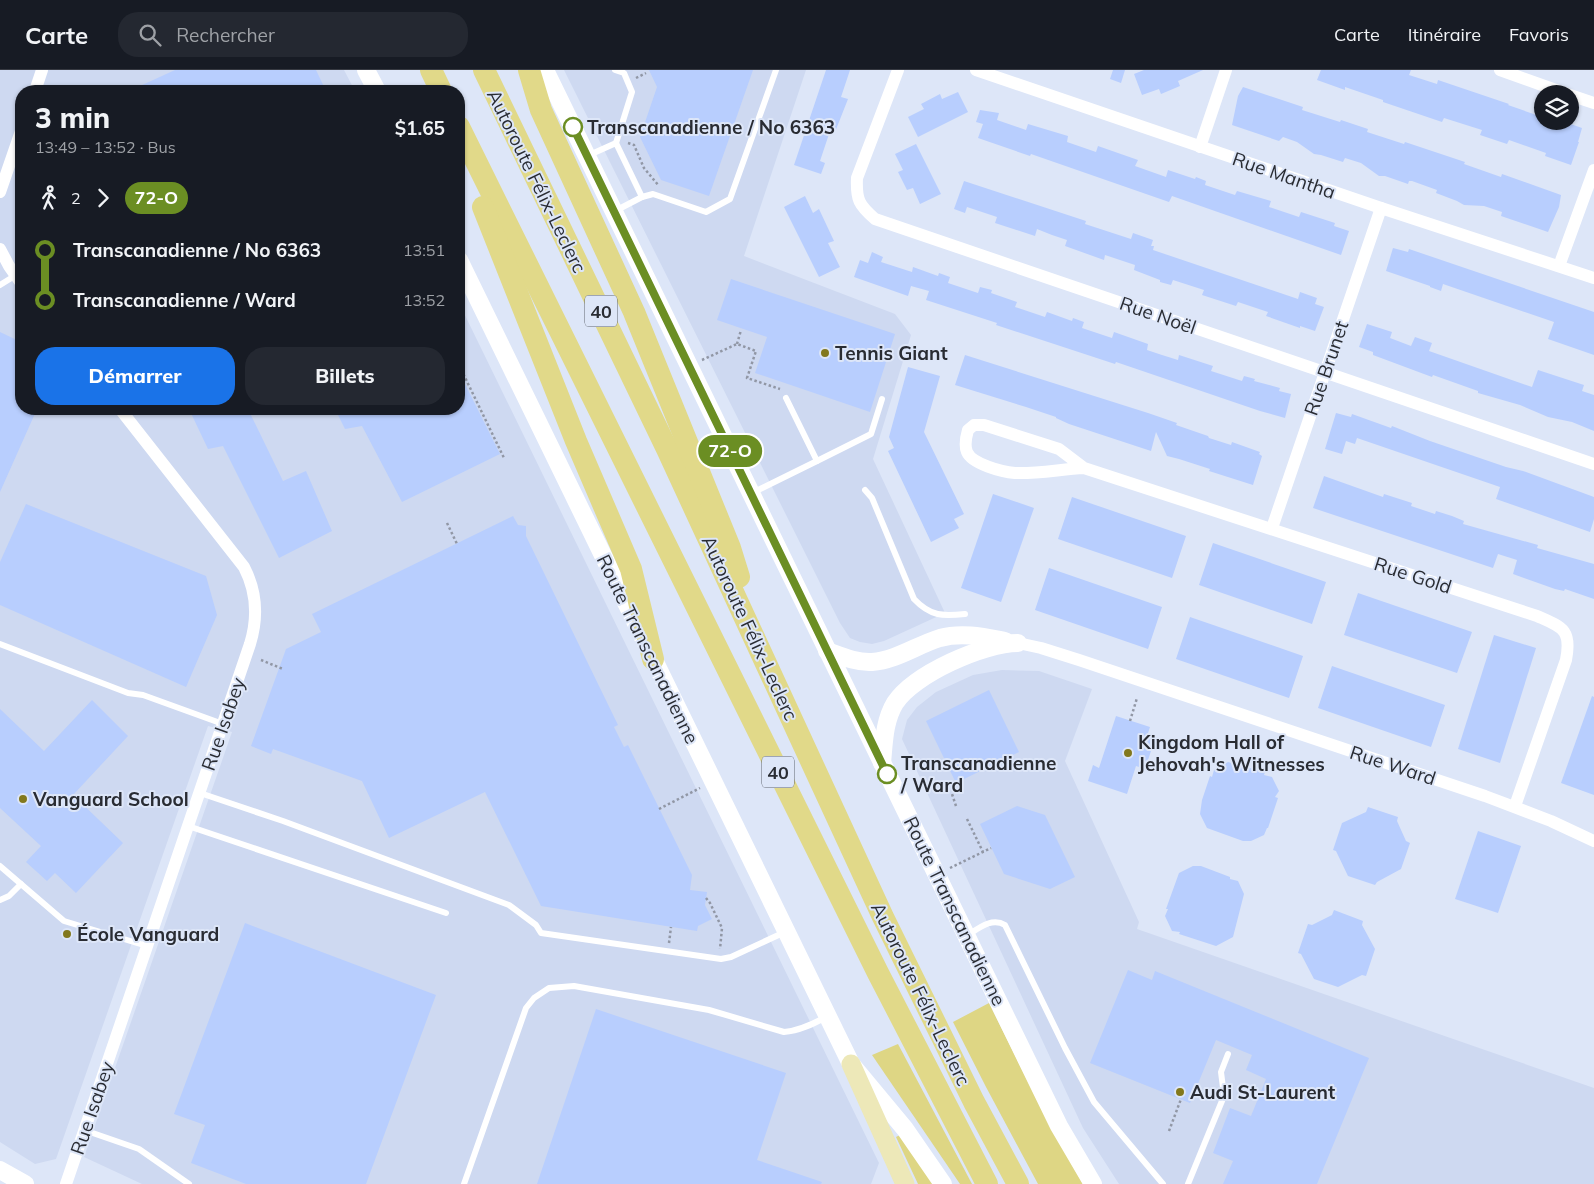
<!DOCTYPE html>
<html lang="fr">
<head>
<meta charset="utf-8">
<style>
  :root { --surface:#171b24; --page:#242831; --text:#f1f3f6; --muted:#9ea1a6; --line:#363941; --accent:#1a73e8 }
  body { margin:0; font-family:Mulish,sans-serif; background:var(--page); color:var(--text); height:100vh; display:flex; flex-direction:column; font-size:19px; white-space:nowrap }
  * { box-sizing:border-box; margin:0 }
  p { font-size:16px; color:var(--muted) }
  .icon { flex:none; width:28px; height:28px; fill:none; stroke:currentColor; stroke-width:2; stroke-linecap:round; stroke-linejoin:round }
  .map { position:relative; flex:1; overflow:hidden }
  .sheet { position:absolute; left:15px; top:15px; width:450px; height:330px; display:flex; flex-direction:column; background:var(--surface); border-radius:20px; box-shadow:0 1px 4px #0004 }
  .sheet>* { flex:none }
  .badge { padding:0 10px; border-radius:16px; font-size:18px; line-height:32px }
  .buttons { position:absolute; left:1534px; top:15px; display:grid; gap:10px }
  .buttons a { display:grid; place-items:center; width:45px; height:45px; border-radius:50%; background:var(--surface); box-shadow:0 1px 4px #0004; font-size:25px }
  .map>.badge { position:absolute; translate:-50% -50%; box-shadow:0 0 0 2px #fff }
  .legs { display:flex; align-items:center; gap:8px; height:55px; padding:0 20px; font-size:16px }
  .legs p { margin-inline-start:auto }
  .headline { display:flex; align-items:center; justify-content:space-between; height:85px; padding:0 20px }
  h1 { font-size:28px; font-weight:800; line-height:38px }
  .cta { display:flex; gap:10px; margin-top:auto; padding:10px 20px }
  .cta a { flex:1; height:58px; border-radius:20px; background:var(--accent); color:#fff; font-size:20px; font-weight:800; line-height:58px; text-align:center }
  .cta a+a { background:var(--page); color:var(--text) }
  ul { padding:0 20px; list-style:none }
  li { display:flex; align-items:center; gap:18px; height:50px; font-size:19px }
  li i { display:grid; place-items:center; width:8px; height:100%; margin:0 6px; background:currentColor }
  li i::after { content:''; width:12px; height:12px; margin:-6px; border:4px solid; border-radius:50%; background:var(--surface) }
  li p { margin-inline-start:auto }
  li:first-child i { background:linear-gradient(#0000 50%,currentColor 0) }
  li:last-child i { background:linear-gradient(currentColor 50%,#0000 0) }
  header { display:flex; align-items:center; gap:30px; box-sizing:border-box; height:70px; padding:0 25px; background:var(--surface); border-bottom:1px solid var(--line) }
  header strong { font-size:24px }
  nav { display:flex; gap:28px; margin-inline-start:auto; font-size:18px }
  .search { width:350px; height:45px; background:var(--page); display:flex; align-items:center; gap:12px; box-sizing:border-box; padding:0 18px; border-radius:20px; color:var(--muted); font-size:19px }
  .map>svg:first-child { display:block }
  .built { fill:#ced9f1 }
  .green { fill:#ded684 }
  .building { fill:#b8cefe }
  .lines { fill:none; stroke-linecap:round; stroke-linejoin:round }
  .path { stroke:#9197a5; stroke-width:2.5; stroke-dasharray:2.5 2.5; stroke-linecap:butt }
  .lane { stroke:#fff; stroke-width:6 }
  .street { stroke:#fff; stroke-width:12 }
  .secondary { stroke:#fff; stroke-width:18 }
  .primary { stroke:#ede8b8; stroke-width:19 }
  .highway { stroke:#e1d989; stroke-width:22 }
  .line-1-casing { stroke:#fff; stroke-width:11 }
  .line-1 { stroke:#6b8e23; stroke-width:8 }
  .stop-1-dot { fill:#fff; stroke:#6b8e23; stroke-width:2.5 }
  .poi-dot { fill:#82781d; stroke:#dde6f8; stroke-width:2 }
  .labels { text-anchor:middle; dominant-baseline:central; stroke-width:4; stroke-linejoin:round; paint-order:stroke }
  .shield { fill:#dde6f8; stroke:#5f646e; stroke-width:1 }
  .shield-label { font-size:18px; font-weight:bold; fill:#292c33 }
  .stop-label { font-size:19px; font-weight:bold; fill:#292c33; stroke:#dde6f8; text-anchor:start }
  .street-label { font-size:19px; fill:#292c33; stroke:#dde6f8 }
  .poi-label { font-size:19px; font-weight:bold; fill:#292c33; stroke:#dde6f8; text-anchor:start }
</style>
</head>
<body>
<header>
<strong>Carte</strong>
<div class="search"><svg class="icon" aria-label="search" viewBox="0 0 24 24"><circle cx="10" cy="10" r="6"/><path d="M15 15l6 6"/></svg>Rechercher</div>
<nav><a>Carte</a><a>Itinéraire</a><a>Favoris</a></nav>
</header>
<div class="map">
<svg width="1594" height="1114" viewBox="0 0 1594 1114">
  <rect width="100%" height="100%" fill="#dde6f8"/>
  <g class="built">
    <polygon points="0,0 344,0 355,21 21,21 21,339 459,339 459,233 879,1093 871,1114 142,1114 84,1087 232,662 208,656 56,1089 35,1094 0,1072"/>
    <polygon points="564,0 806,0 744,186 895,244 911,265 873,389 945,543 884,571 872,574 860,572 850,568 840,553"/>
    <polygon points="1002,600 1039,601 1092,619 1065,691 1139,852 1137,859 1594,1018 1594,1114 1119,1114 1083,1058 902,669 907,650 917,637 936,622 973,605"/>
  </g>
  <g class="green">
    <polygon points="989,933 1051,1058 1083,1114 1038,1114 986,1017 953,952"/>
    <polygon points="898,974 972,1114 960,1114 872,985"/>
    <polygon points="902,1064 933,1114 918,1114 896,1067"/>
  </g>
  <g class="building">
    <polygon points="175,0 316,0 326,21 129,21"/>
    <polygon points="649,0 753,0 709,126 661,110 640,67 657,17"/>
    <polygon points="826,0 850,0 841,27 848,29 835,62 830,61 820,91 825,93 821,104 794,95"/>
    <polygon points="1113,0 1125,0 1121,13 1110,9"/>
    <polygon points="1144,0 1203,0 1178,11 1180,16 1161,24 1159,19 1142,25 1134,4"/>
    <polygon points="1321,0 1411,0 1409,5 1437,14 1438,10 1509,34 1508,35 1542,47 1542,51 1562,51 1582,58 1578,72 1579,72 1571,95 1545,86 1546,83 1509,70 1507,74 1480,65 1482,60 1444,48 1442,52 1383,32 1383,30 1345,17 1345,20 1317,10"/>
    <polygon points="1243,17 1303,37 1302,40 1340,52 1341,50 1368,59 1367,62 1404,74 1405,72 1465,92 1464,94 1501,107 1502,104 1561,125 1559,137 1548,162 1501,146 1502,142 1484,136 1464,135 1457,131 1436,123 1437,120 1412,111 1409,111 1408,114 1385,106 1379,106 1361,93 1345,88 1343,92 1321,85 1314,84 1297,72 1283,67 1279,71 1232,55 1238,26"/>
    <polygon points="958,22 968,42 918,67 908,47 924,39 921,34 940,24 942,29"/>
    <polygon points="980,40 999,43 997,50 1026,60 1028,54 1068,66 1067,72 1096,82 1098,76 1138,90 1135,96 1166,107 1168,100 1195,109 1196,107 1206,111 1205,115 1235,125 1237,121 1271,131 1269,137 1299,147 1301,142 1335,153 1334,156 1349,161 1341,185 1172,126 1169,132 1031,84 1030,86 978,68 983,54 976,52"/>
    <polygon points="916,74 941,124 920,134 913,118 907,120 898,102 903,100 895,84"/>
    <polygon points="964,111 1086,151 1085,154 1131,169 1133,163 1153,170 1151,176 1154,176 1153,180 1298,229 1300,222 1317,228 1315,234 1324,237 1315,261 1300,256 1300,258 1266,246 1268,242 1238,232 1236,236 1202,225 1204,220 1173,210 1171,215 1160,212 1160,210 1134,200 1135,195 1105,185 1104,190 1065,176 1067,170 1052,165 1037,159 1035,166 995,153 997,147 967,137 965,143 954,139"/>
    <polygon points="805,126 813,143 819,139 834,171 828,173 840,197 819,207 784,137"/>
    <polygon points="1393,178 1408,182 1409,179 1594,242 1594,285 1548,269 1554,252 1443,214 1441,221 1430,217 1430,216 1386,201"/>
    <polygon points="872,182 883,187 881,192 912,202 913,197 938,206 939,203 950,207 948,213 978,223 980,217 992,220 991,223 1017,232 1015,237 1045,247 1047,242 1072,251 1073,248 1084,252 1082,258 1112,268 1114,262 1148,274 1147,280 1162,285 1178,290 1179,285 1213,296 1211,301 1242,311 1244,306 1255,309 1254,311 1280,318 1279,321 1291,324 1285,348 1260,341 1116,292 1115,294 996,255 997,253 926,230 929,221 911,216 908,226 854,207 860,190 868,193"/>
    <polygon points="731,209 895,264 870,342 755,303 767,267 717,250"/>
    <polygon points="1367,254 1392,262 1390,268 1411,276 1415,267 1432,273 1429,281 1532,317 1538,300 1584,315 1582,321 1594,325 1594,361 1572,352 1548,347 1520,335 1478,323 1478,321 1433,305 1432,307 1373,285 1373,282 1359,277"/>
    <polygon points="0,262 21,272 21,339 37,339 0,422"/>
    <polygon points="965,285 1148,343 1177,353 1176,355 1208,366 1209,368 1231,375 1232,372 1260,382 1259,384 1262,386 1253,415 1209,401 1210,399 1179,389 1167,386 1156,362 1151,381 1069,354 1056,348 1056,347 1026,337 955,315"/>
    <polygon points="908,297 940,306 924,362 964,444 954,449 959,458 931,472 888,381 894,378 889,367"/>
    <polygon points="459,302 500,384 402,432 362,356 345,359 335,339 459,339"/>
    <polygon points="189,339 248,339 283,411 306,401 332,461 279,488 223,376 208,379"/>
    <polygon points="1336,343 1351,347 1352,344 1391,358 1392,356 1430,371 1506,397 1523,401 1594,427 1594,449 1590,462 1496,429 1500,417 1357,368 1355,374 1346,371 1342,384 1325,379"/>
    <polygon points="1324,406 1383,427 1384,424 1412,433 1411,436 1435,444 1436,441 1452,446 1464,451 1463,454 1538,475 1537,478 1594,494 1594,529 1565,519 1564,521 1555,519 1513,504 1517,490 1498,484 1493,498 1313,438"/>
    <polygon points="993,424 1034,438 1001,532 961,518"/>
    <polygon points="1072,427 1186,466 1172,508 1058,469"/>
    <polygon points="26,434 206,506 217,545 186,617 0,535 0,492"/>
    <polygon points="513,446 518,455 526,456 526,466 618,655 614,657 624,677 628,675 692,805 690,820 707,822 705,835 712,849 698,856 697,861 541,836 485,722 389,768 362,711 273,679 271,684 251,676 286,579 321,562 312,544"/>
    <polygon points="1213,473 1326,512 1312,554 1199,515"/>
    <polygon points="1049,498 1162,537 1148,579 1035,540"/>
    <polygon points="1358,523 1472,562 1457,603 1344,565"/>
    <polygon points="1190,547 1303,586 1289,628 1176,589"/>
    <polygon points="1494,565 1536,578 1500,693 1458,679"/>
    <polygon points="1332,596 1445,635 1431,677 1318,638"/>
    <polygon points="989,620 1019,682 956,713 926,651"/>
    <polygon points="1592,626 1594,627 1594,725 1561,713"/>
    <polygon points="92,630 128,666 73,725 123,773 76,823 55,803 47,811 26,792 41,776 0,738 0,639 44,681"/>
    <polygon points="1116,646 1150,657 1148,663 1156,666 1145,699 1136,696 1127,724 1088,711 1093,695 1099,698"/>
    <polygon points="1228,692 1265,702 1264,705 1272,707 1279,721 1275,727 1278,728 1268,758 1267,758 1264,765 1251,771 1243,771 1207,758 1200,744 1202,730 1210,706 1212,707 1214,700"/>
    <polygon points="1017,736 1045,745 1075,807 1050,819 1004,804 980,754"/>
    <polygon points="1368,737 1398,747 1397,751 1406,771 1410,773 1401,799 1377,812 1375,815 1348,806 1336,781 1333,780 1342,753 1366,742"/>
    <polygon points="1478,761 1521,776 1498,843 1455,829"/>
    <polygon points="1193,796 1201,796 1230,807 1230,809 1238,811 1244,824 1233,867 1216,876 1179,864 1180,862 1172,861 1165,846 1168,839 1166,839 1179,803"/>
    <polygon points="1334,840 1363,851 1362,855 1375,879 1366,906 1362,905 1338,917 1314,909 1301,884 1298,883 1308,854 1312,855 1332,845"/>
    <polygon points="245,853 436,925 366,1114 246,1114 191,1093 205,1055 174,1044"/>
    <polygon points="1128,900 1152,910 1155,901 1369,988 1317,1114 1223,1114 1233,1091 1213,1083 1230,1038 1251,1046 1266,1009 1246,1000 1252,985 1216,970 1190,1033 1090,993"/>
    <polygon points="596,939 786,1003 757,1090 822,1112 821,1114 537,1114"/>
  </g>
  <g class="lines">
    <g class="path">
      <polyline points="636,8 646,3"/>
      <polyline points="628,73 634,75 644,98 659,116"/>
      <polyline points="737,274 741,260"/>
      <polyline points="702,290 737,274 756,281 747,308 780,319"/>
      <polyline points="459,295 504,388"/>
      <polyline points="447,453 457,474"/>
      <polyline points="261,590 283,599"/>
      <polyline points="1130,651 1137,628"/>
      <polyline points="956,736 952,724 956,713"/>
      <polyline points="659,739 700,718"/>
      <polyline points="967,749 983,782"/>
      <polyline points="950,798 991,778"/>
      <polyline points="706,828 710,833 722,858 720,879"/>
      <polyline points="669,873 671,857"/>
      <polyline points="1169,1061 1181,1029"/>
    </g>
    <g class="lane">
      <polyline points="615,0 624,3 632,22 616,73"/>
      <polyline points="587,86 616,73 642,127 615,141"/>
      <polyline points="642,127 653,124 706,142 730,129 776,0"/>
      <polyline points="0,215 21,202"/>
      <polyline points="817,391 871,364 882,329"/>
      <path d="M 865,420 L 872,428 L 914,529 C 931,547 943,546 965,544"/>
      <polyline points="752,423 817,391 786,328"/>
      <polyline points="0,574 128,623 143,625 223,654"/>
      <polyline points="200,723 283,751 509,835 536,855 541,863 721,889 731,887 785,862"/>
      <polyline points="188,756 446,843"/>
      <polyline points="0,796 64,851 147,876"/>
      <polyline points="0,830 9,826 21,814"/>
      <path d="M 968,865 C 979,858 992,847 1005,855 L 1065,978 L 1094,1032 L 1163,1114"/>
      <polyline points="84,1060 139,1079 189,1114"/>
      <path d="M 464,1114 L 526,938 L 534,928 L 549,918 L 574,916 L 709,940 L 784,962 C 799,961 813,954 826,947"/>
      <polyline points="1188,1114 1224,1026 1221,1002 1228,984"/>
    </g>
    <g class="street">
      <path d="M 898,0 L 857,108 C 856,130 859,135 875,149 L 1594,394"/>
      <polyline points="976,0 1381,138 1594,208"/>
      <polyline points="1500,0 1567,24"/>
      <polyline points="35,21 42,0"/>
      <polyline points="1570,25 1594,33"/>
      <polyline points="1200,77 1226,0"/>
      <polyline points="0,122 21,61"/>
      <polyline points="0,179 9,196 21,213"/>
      <polyline points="1559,196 1594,100"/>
      <path d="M 1084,398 C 1062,399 1037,404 1015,403 C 1002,402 972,394 967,382 C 964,375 966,367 968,360 L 974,355 L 984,355 L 1059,379 L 1084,398 L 1537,546 C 1562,557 1572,559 1566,590 L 1515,736"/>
      <polyline points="1272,458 1381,138"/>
      <polyline points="1018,573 1041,578 1079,590 1485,726 1551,751 1594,771"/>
      <path d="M 66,1114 L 250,574 C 258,548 257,522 244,497 L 120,339"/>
    </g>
    <g class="secondary">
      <polyline points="366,0 377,21"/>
      <polyline points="545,0 1059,1056 1093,1114"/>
      <polyline points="459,190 851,994 905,1059 943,1114"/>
      <path d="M 827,581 C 841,586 857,593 872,592 C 897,590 917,575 940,568 C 962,562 984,567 1005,571"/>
      <path d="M 882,693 C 884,673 884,651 895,633 C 914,604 984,573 1018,573"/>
      <polyline points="0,1100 25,1114"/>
    </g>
    <polyline class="primary" points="851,994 905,1114"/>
    <g class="highway">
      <polyline points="431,0 441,21"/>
      <polyline points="484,0 667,379 883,847 974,1032 1018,1114"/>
      <polyline points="529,0 541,40 634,242 730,478 739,507"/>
      <polyline points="459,57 878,903 987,1114"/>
      <polyline points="483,137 576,371 631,499 653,589"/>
    </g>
  </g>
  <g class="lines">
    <g class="line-1-casing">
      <polyline id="line-1" points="573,57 887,704"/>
    </g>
    <use href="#line-1" class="line-1"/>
  </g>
  <g class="stop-1-dot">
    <circle cx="573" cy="57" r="9"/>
    <circle cx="887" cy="704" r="9"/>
  </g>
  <g class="poi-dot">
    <circle cx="825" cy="283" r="5"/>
    <circle cx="1128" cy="683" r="5"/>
    <circle cx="23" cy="729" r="5"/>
    <circle cx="67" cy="864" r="5"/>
    <circle cx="1180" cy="1022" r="5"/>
  </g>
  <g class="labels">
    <g class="shield">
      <rect x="585" y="225.5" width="32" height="31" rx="4"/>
      <rect x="762" y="686.5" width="32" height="31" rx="4"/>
    </g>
    <g class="shield-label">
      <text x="601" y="241">40</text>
      <text x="778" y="702">40</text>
    </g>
    <g class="stop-label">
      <text x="587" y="57">Transcanadienne / No 6363</text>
      <text x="901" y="693">Transcanadienne<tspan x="901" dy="22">/ Ward</tspan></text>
    </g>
    <g class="street-label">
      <text transform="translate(1284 105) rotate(19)">Rue Mantha</text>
      <text transform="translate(537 111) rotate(64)">Autoroute Félix-Leclerc</text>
      <text transform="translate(1158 245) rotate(19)">Rue Noël</text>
      <text transform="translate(1326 298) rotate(-71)">Rue Brunet</text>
      <text transform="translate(1413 505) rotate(18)">Rue Gold</text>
      <text transform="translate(750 558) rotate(65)">Autoroute Félix-Leclerc</text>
      <text transform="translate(648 579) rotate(64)">Route Transcanadienne</text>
      <text transform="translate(223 654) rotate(-71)">Rue Isabey</text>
      <text transform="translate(1393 695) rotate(18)">Rue Ward</text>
      <text transform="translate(955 841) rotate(64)">Route Transcanadienne</text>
      <text transform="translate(921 924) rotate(64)">Autoroute Félix-Leclerc</text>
      <text transform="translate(92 1038) rotate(-71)">Rue Isabey</text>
    </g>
    <g class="poi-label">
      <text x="835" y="283">Tennis Giant</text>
      <text x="1138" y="672">Kingdom Hall of<tspan x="1138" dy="22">Jehovah's Witnesses</tspan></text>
      <text x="33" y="729">Vanguard School</text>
      <text x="77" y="864">École Vanguard</text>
      <text x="1190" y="1022">Audi St-Laurent</text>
    </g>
  </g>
</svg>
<div class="buttons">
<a><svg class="icon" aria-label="layers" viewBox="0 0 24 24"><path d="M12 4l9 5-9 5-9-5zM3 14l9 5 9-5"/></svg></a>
</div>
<b class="badge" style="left:730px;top:381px;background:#6b8e23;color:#fff">72-O</b>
<section class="sheet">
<div class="headline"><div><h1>3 min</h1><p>13:49 – 13:52 · Bus</p></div><b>$1.65</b></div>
<div class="legs"><svg class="icon" aria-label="walk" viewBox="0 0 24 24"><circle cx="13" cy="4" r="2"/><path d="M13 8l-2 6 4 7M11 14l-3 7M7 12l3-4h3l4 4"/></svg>2<svg class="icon" aria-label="forward" viewBox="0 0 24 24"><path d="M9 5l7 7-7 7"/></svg><b class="badge" style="background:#6b8e23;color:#fff">72-O</b></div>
<ul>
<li><i style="color:#6b8e23"></i><b>Transcanadienne / No 6363</b><p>13:51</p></li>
<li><i style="color:#6b8e23"></i><b>Transcanadienne / Ward</b><p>13:52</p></li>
</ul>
<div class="cta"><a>Démarrer</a><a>Billets</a></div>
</section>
</div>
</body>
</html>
